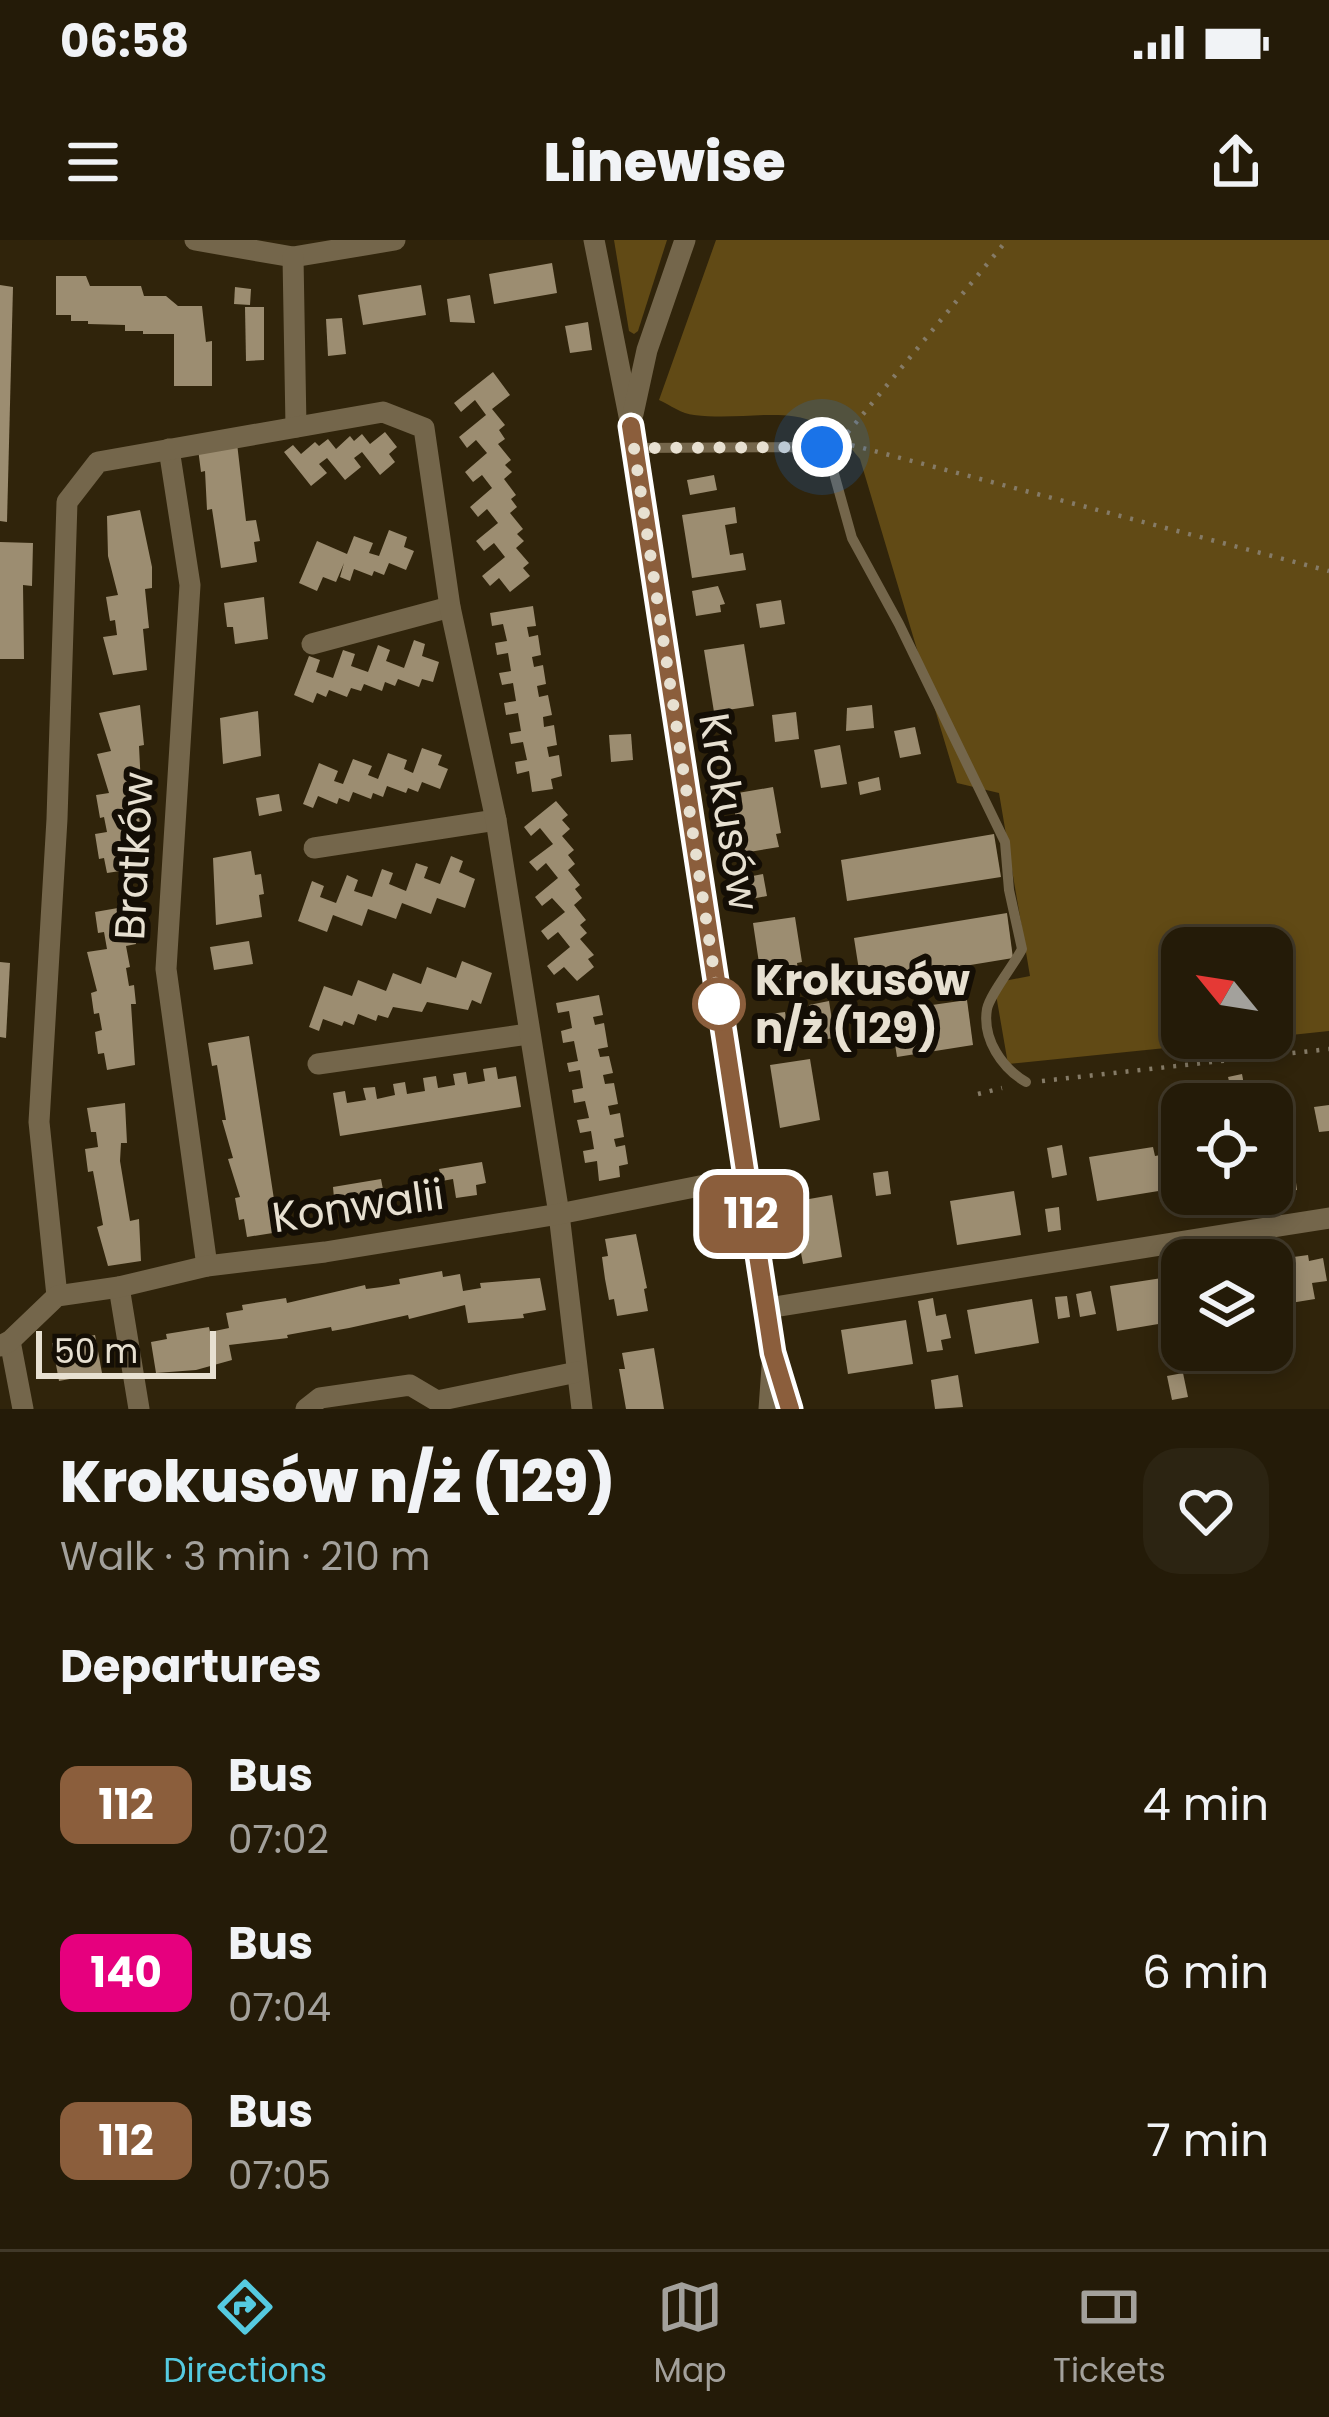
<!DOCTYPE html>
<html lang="en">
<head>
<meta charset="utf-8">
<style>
  :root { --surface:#241b08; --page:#2c2412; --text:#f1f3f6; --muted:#a3a19c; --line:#413929; --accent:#55cae0 }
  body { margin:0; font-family:Poppins,sans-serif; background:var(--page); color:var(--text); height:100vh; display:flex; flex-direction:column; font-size:45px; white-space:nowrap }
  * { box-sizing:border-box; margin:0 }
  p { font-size:39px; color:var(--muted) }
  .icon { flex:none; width:66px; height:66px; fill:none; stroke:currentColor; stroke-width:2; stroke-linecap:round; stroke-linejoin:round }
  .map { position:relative; height:1169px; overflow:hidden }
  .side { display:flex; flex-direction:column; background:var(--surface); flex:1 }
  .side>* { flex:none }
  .badge { padding:0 24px; border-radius:18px; font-size:42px; line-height:78px }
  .needle { width:78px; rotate:300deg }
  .buttons { position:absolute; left:1161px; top:687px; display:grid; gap:24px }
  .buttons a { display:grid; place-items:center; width:132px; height:132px; border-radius:24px; background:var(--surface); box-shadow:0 6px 18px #0003,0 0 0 3px var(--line); font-size:60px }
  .scale { position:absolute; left:36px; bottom:30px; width:180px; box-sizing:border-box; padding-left:12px; border:6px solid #e7e0d1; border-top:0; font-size:33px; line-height:42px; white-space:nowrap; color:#e7e0d1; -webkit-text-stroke:9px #140e05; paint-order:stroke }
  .you { position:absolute; width:60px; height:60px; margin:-30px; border:9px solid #fff; border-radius:50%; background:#1a73e8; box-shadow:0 0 0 18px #1a73e833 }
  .map>.badge { position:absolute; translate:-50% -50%; box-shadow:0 0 0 6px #fff }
  h2 { padding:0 60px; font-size:45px; line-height:108px }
  .round { display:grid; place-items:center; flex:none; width:126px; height:126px; border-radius:36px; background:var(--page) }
  .headline { display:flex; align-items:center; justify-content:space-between; height:204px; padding:0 60px }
  h1 { font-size:57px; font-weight:800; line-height:90px }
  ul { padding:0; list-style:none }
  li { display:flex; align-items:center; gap:36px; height:168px; padding:0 60px }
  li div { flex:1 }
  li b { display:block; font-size:45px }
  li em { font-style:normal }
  li .badge { min-width:132px; font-weight:700; text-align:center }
  .status { display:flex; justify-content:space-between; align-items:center; height:84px; padding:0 60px; background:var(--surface); direction:ltr }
  .status svg { height:33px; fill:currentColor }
  header { display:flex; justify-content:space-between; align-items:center; height:156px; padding:0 60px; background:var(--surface); font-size:54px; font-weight:800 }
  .tabs { display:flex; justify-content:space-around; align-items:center; height:168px; border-top:3px solid var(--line); background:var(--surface); font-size:33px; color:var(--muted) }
  .tabs a { display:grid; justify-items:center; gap:6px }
  .tabs .active { color:var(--accent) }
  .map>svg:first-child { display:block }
  .green { fill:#614a15 }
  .building { fill:#9c8d71 }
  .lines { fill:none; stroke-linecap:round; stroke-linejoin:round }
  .path { stroke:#857b67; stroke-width:4.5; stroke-dasharray:3 9; stroke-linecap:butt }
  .lane { stroke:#74664b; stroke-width:10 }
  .street { stroke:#74664b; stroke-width:21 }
  .line-casing { stroke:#fff; stroke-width:27 }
  .line { stroke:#8b5e3c; stroke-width:18 }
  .walk { stroke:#e7e0d1; stroke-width:12; stroke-dasharray:0 21.6 }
  .stop-dot { fill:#fff; stroke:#8b5e3c; stroke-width:6 }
  .labels { text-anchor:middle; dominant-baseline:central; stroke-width:12; stroke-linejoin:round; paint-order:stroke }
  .street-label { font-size:42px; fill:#e7e0d1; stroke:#140e05 }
  .stop-label { font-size:42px; font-weight:bold; fill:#e7e0d1; stroke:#140e05; text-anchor:start }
</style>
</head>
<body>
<div class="status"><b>06:58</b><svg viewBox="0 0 49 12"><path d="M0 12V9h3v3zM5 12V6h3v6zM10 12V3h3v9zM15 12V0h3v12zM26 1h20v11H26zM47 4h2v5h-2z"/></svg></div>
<header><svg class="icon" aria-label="menu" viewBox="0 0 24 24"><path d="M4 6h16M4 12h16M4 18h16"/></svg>Linewise<svg class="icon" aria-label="share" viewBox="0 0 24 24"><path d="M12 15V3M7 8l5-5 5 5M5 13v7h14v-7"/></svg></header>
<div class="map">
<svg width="1329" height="1169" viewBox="0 0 1329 1169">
  <rect width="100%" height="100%" fill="#30240b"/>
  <g class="green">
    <polygon points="614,0 667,0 638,91 634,94 629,91"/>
    <path d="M 716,0 L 1329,0 L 1329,791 L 1272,797 L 1272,708 L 1182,708 L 1182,798 L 1264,798 L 1008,824 L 994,743 L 1030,736 L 999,553 L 957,543 L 860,219 C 810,153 762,183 694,175 C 682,174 670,165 659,160 Z"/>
  </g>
  <g class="building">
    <polygon points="552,23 557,53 494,64 489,34"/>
    <polygon points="56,36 86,36 90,46 141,46 144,56 166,56 178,66 202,66 206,102 212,101 212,146 174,146 174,94 143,94 143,91 125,91 125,85 88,84 88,81 71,81 71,75 56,75"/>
    <polygon points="0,45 13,47 7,282 0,281"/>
    <polygon points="421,45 426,75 363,85 358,55"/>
    <polygon points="235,47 251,49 250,65 234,64"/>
    <polygon points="470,55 475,83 450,82 447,59"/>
    <polygon points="245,67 264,67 264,120 246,121"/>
    <polygon points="342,78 346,114 328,116 326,79"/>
    <polygon points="588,82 592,110 570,113 565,86"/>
    <polygon points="493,132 510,155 492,169 505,185 499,190 505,199 498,204 511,220 505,225 512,232 504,239 516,255 511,259 517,267 510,273 523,289 517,294 524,301 516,308 529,323 523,328 530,336 510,352 499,338 490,346 482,336 505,317 494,303 484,311 476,301 498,283 487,269 478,277 470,267 492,248 482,235 473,242 465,232 487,213 476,200 467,208 459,197 486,175 475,160 461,172 454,163"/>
    <polygon points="385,192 397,207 389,214 395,222 380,235 362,212 354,218 361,227 345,240 327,218 319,224 327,233 311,246 284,212 293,205 301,214 315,202 319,206 328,199 336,209 350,196 354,201 362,194 370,204"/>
    <polygon points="237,203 246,281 256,280 260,301 254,302 257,322 221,328 212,269 207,270 205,231 201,232 198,209"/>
    <polygon points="714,235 717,250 690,255 687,240"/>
    <polygon points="735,267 737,283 725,285 730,315 743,313 746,330 692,338 682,275"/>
    <polygon points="140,270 152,327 152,348 145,349 149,388 143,389 147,430 113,435 103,397 117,395 115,380 110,381 106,357 118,355 108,316 107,276"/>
    <polygon points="389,290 407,297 404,307 414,311 406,330 389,323 384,335 374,331 372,336 354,329 350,341 340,337 344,323 336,342 323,337 317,351 299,343 317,301 347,314 354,296 373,303 369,313 379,316"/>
    <polygon points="0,302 33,303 32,346 23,345 24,419 0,419"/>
    <polygon points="718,346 725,364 720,365 721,372 696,376 692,351"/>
    <polygon points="264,357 268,399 235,404 233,387 227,387 224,363"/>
    <polygon points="781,360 785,384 760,388 756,364"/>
    <polygon points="533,366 536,386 527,387 529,397 538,395 541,415 532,417 534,427 543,425 546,444 537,446 539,457 548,455 552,475 543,477 544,487 554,485 557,505 547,507 549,517 559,515 562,536 551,539 553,549 532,552 529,531 517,534 515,522 527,520 523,502 511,504 509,493 521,491 518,473 506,475 504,463 516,461 513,443 502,445 499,433 511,431 508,413 497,415 495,403 507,401 503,384 492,386 490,373"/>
    <polygon points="414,400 425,404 422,416 439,422 433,442 422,439 419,447 398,439 395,446 385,442 382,451 364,444 361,451 351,448 347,457 329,450 326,457 317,453 313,463 294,455 309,416 320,420 316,432 333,438 343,410 355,414 351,426 368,432 378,405 390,410 386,421 404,428"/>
    <polygon points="744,404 754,466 714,472 704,410"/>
    <polygon points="140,465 144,505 139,506 141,546 136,547 140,586 136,588 140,628 107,633 104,618 99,619 95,594 107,592 104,577 100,578 96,555 109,553 97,514 111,511 99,473"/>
    <polygon points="872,465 874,488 846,491 847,468"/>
    <polygon points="258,471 261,516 223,524 220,478"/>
    <polygon points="796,472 799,499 775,502 772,475"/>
    <polygon points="915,487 921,514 900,518 894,491"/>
    <polygon points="631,494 633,520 611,522 609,495"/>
    <polygon points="840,505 847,544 821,548 814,510"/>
    <polygon points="422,508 442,515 438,525 448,529 440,549 422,542 418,552 408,548 406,553 387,546 383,557 373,553 371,559 353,552 349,562 339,558 337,564 318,556 313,568 303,564 319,523 338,531 334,541 343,544 353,519 372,526 368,535 378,539 388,513 407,520 404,529 413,533"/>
    <polygon points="879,537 881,550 860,555 858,542"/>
    <polygon points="773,547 781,593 776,594 779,607 737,614 734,594 738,593 732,554"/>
    <polygon points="279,554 282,571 259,576 256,558"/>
    <polygon points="556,561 568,575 562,580 570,589 562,596 574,610 568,615 575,624 568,630 580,645 575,649 582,658 574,665 586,680 580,685 587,693 580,699 594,715 588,719 594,727 577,741 564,727 554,735 547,726 570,707 558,692 548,700 541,691 565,672 552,658 542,666 535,657 558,638 546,623 537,631 529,622 553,604 540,588 531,596 524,587"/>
    <polygon points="994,594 1001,637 847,661 841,620"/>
    <polygon points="251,611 255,635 261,634 264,654 259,655 262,677 216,685 213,618"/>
    <polygon points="451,616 463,621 459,632 475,639 465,668 437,658 431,674 402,663 396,679 368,669 362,686 333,675 327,692 298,681 312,641 324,646 320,657 336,663 347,635 358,640 354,651 372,657 382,629 393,633 389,644 406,651 416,623 428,627 424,638 440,644"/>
    <polygon points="763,634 767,656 746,660 742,638"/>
    <polygon points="135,665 136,704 126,706 130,727 126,728 129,746 134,745 136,764 131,764 135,825 107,830 104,813 98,814 95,792 102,790 99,773 94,774 91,753 97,751 87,712 107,709 104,692 98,693 95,672"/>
    <polygon points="1007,673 1013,718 861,743 854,698"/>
    <polygon points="795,677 802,722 797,723 799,736 758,744 755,724 759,723 753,683"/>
    <polygon points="249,701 253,724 214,730 210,707"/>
    <polygon points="462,721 492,733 481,764 472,760 468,770 427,762 422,772 393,767 388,778 378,775 376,781 358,774 354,785 344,781 342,786 323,779 319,791 309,787 324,746 352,756 358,740 386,751 393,733 421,744 427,727 456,738"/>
    <polygon points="0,722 10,723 6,798 0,797"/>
    <polygon points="599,755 603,775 593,777 595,785 604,783 608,807 598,809 600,817 609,816 613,833 603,835 605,844 614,843 618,864 608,866 610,875 620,873 624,897 614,899 616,907 625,905 628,924 619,926 620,937 599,941 597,921 585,923 583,911 594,909 591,891 580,893 577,880 589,878 585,861 574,863 572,850 583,848 580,830 569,832 567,823 578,821 574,801 563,803 561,791 572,788 569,771 558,773 556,763"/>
    <polygon points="967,760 973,805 897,817 890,771"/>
    <polygon points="829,761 833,787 838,787 840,797 821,800 819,790 813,790 809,765"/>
    <polygon points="785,772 788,792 764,796 762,775"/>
    <polygon points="249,796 279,992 247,997 244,979 239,980 235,958 240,957 228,919 233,918 222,880 226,880 217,825 212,826 208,803"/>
    <polygon points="810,819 820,880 780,888 770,825"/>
    <polygon points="496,827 498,839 516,836 521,867 340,896 333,853 345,851 347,863 366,860 363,848 375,847 377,859 395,855 393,844 405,842 407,854 425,851 423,838 436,836 438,848 455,845 453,834 466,832 468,844 485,841 483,829"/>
    <polygon points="1242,834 1246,856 1233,858 1228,837"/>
    <polygon points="125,863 127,903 121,903 120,921 130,981 139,979 141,1021 108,1026 97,987 103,985 93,931 88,932 85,909 98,907 96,892 91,892 87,868"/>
    <polygon points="1329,865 1329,891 1319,892 1314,867"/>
    <polygon points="1062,905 1067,935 1052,938 1047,908"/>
    <polygon points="1291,906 1297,950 1272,954 1272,909"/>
    <polygon points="1153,907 1155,916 1171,913 1177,948 1097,961 1089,917"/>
    <polygon points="482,922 486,943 476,945 477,955 456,958 453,939 442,941 439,929"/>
    <polygon points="888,931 891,954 876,956 873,933"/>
    <polygon points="381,939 386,965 375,966 377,979 352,983 347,956 334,958 333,947"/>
    <polygon points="1014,951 1021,995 957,1005 950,961"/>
    <polygon points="832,955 842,1017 803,1024 792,962"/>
    <polygon points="1059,967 1061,990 1048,992 1045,969"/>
    <polygon points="636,994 647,1048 644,1049 648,1071 617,1076 614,1059 609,1060 605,1039 602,1017 608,1016 605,999"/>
    <polygon points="1308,1015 1309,1021 1323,1018 1327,1041 1312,1043 1315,1059 1272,1066 1272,1020"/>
    <polygon points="442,1031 443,1037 460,1034 463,1051 481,1048 480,1043 540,1038 546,1070 523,1074 524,1078 468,1083 465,1065 409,1079 408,1075 349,1088 332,1091 331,1087 287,1095 288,1098 229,1105 232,1120 196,1130 156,1133 151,1102 167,1099 166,1094 209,1087 210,1092 229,1088 226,1073 243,1070 242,1065 286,1058 287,1063 365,1045 366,1049 382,1047 400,1044 399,1039"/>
    <polygon points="1175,1036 1182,1080 1117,1091 1110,1046"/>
    <polygon points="1091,1051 1096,1074 1080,1077 1076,1054"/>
    <polygon points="1067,1056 1070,1077 1058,1079 1055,1057"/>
    <polygon points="933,1058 936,1076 946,1074 951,1098 941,1100 943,1110 927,1112 918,1061"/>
    <polygon points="1032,1059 1039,1103 975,1114 967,1070"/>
    <polygon points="906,1080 913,1124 848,1134 841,1090"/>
    <polygon points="95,1095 102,1133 59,1141 52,1103"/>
    <polygon points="654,1108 664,1169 626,1169 619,1129 625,1129 622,1113"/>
    <polygon points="1207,1110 1236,1110 1239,1125 1211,1130"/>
    <polygon points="1183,1133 1188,1157 1172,1160 1167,1136"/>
    <polygon points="958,1135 963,1167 935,1169 931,1140"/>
  </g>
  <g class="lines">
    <g class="path">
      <polyline points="840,202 1329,331"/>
      <polyline points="840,202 1007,0"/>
      <polyline points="1042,841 1329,809"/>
      <polyline points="978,854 1002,848"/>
    </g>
    <path class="lane" d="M 634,208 L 822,207 L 833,230 L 852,298 L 899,384 L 1005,602 L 1009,650 L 1022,709 C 1014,725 990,754 987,769 C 982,799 1002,828 1026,842"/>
    <g class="street">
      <polyline points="195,0 293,17 395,0"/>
      <polyline points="594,0 631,186 768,1068 773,1113 769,1169"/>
      <polyline points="293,17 296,187"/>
      <polyline points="633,174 647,110 685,0"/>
      <polyline points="169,209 190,345 166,729 207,1026"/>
      <polyline points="312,404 450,367"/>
      <polyline points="314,608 496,580"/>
      <polyline points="318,824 528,794"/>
      <polyline points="119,1047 139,1169"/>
      <polyline points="57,1056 39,882 57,579 67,262 98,222 383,172 424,188 450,367 496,580 559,974 582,1169"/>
      <polyline points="768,1068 1329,978"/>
      <polyline points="10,1101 23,1169"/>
      <polyline points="0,1106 10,1101 57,1056 119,1047 207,1026 325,1012 559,974 745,937"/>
      <polyline points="777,1125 790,1169"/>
      <polyline points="306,1169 320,1158 410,1145 437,1161 577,1132"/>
    </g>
  </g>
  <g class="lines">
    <g class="line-casing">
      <polyline id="line" points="631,186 773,1113 790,1169"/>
    </g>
    <use href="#line" class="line"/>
    <polyline class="walk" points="719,764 634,208 822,207"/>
  </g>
  <circle class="stop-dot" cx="719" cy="764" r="24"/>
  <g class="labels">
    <g class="street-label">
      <text transform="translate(729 572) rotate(81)">Krokusów</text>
      <text transform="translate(134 616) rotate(-87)">Bratków</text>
      <text transform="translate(358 966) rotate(-8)">Konwalii</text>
    </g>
    <g class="stop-label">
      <text x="755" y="740">Krokusów<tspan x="755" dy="48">n/ż (129)</tspan></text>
    </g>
  </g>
</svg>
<div class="buttons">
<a><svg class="needle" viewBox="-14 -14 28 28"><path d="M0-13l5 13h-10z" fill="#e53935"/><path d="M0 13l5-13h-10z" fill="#a3a19c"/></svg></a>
<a><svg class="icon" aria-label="locate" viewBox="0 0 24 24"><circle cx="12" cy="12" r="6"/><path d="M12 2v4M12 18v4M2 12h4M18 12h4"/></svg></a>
<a><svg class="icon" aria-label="layers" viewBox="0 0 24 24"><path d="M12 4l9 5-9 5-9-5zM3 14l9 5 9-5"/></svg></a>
</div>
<div class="scale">50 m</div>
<div class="you" style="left:822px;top:207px"></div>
<b class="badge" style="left:751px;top:974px;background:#8b5e3c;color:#fff">112</b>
</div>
<section class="side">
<div class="headline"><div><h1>Krokusów n/ż (129)</h1><p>Walk · 3 min · 210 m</p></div><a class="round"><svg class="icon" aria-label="heart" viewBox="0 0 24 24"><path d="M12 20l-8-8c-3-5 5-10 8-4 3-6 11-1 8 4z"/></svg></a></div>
<h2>Departures</h2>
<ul>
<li><span class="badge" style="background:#8b5e3c;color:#fff">112</span><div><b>Bus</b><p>07:02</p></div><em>4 min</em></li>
<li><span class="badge" style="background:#e6007e;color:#fff">140</span><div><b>Bus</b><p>07:04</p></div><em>6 min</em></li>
<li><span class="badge" style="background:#8b5e3c;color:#fff">112</span><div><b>Bus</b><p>07:05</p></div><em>7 min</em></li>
</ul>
</section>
<nav class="tabs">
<a class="active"><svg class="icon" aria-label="directions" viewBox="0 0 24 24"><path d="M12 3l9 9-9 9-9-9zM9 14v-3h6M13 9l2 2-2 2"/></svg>Directions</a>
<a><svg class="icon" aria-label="map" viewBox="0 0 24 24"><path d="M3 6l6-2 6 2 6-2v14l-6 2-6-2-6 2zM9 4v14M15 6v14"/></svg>Map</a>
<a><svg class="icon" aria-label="tickets" viewBox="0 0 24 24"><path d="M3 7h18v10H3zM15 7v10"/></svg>Tickets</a>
</nav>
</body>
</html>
